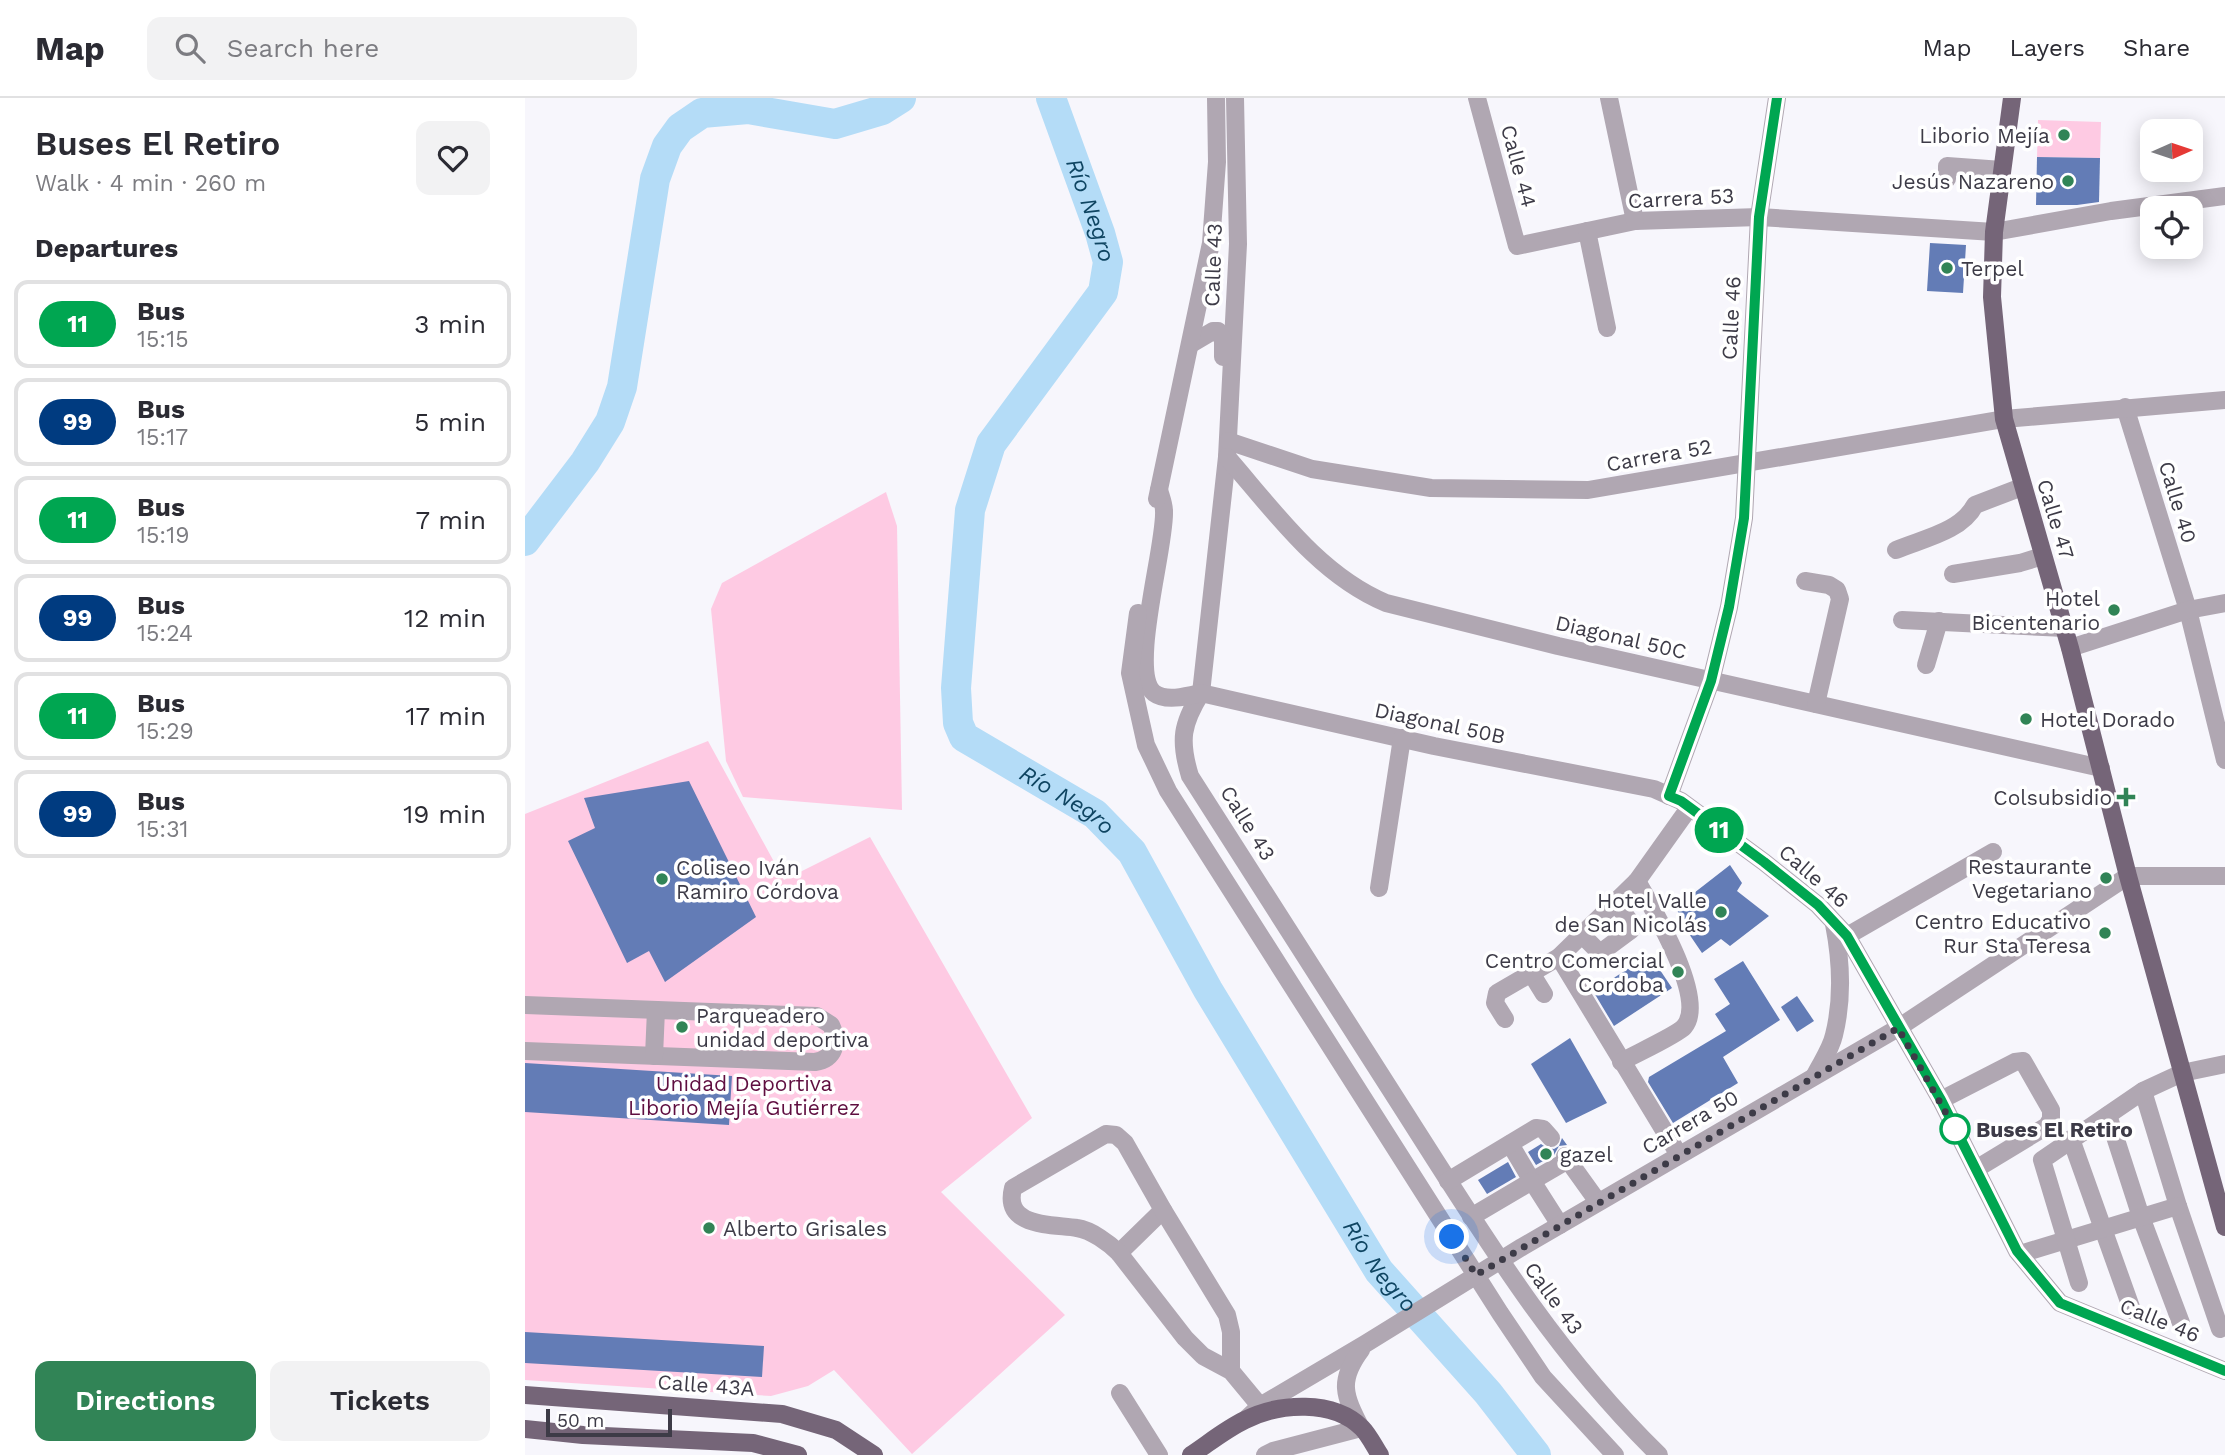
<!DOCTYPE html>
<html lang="en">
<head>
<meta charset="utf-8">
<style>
  :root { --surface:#fff; --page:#f2f2f3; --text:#2b2b33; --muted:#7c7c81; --line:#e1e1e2; --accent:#318456 }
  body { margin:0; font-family:"Work Sans",sans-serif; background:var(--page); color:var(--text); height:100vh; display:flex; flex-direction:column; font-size:26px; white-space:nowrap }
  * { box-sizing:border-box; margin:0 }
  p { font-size:23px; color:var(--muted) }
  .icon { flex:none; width:38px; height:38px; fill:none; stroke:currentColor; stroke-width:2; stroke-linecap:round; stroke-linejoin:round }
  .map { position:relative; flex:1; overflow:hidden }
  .details { display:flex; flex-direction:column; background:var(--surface); width:525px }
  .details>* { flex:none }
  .badge { padding:0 14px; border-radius:23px; font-size:24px; line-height:46px }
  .needle { width:46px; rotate:87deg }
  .tools { position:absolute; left:1615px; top:21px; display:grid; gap:14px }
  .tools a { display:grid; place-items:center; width:63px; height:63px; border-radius:14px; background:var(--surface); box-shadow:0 4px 18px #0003; font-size:35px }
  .scale { position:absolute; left:21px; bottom:18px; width:126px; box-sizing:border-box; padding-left:7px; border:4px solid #3d3b47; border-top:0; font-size:19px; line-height:24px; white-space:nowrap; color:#3d3b47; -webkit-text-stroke:5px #fff; paint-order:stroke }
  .you { position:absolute; width:35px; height:35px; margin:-18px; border:5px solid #fff; border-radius:50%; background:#1a73e8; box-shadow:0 0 0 10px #1a73e833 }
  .map>.badge { position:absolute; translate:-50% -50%; box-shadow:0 0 0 4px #fff }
  h2 { padding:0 35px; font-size:26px; line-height:63px }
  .round { display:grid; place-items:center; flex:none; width:74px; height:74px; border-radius:14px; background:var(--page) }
  .headline { display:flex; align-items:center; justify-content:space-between; height:119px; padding:0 35px }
  h1 { font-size:33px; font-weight:600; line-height:52px }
  .action { display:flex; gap:14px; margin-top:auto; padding:14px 35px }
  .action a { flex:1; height:80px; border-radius:14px; background:var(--accent); color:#fff; font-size:28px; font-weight:600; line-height:80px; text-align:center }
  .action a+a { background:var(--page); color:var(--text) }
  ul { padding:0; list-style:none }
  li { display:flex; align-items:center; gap:21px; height:88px; margin:0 14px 10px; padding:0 21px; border:4px solid var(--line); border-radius:14px }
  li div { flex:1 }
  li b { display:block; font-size:26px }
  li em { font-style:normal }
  li .badge { min-width:77px; font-weight:700; text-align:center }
  header { display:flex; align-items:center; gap:42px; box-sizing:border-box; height:98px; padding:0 35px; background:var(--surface); border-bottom:2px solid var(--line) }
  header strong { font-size:33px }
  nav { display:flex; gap:38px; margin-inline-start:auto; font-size:24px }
  .search { width:490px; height:63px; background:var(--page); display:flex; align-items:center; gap:18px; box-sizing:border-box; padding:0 24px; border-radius:14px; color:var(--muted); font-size:26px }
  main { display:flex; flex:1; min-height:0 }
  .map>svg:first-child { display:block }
  .green { fill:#fecae3 }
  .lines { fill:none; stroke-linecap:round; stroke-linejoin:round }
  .river { stroke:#b4dcf7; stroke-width:30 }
  .building { fill:#637cb6 }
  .minor { stroke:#b0a7b2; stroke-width:18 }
  .major { stroke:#756578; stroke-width:18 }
  .line-casing { stroke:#fff; stroke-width:16 }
  .line { stroke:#00a651; stroke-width:10 }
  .walk { stroke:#3d3b47; stroke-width:7; stroke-dasharray:0 12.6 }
  .poi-dot { fill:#318456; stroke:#fff; stroke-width:2.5 }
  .stop-dot { fill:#fff; stroke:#00a651; stroke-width:3.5 }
  .labels { text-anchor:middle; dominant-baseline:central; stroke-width:7; stroke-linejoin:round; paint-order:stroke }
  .poi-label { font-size:21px; fill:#3d3b47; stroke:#fff; text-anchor:end }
  .street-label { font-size:21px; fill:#3d3b47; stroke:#fff }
  .park-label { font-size:21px; fill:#5f0e40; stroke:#fff }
  .stop-label { font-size:21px; font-weight:bold; fill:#3d3b47; stroke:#fff; text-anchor:start }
  .water-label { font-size:23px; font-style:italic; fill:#0f4562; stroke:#fff }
</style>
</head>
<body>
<header>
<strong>Map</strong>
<div class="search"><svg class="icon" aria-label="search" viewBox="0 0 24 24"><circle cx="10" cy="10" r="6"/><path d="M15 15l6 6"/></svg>Search here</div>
<nav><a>Map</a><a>Layers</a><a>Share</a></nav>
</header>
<main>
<section class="details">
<div class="headline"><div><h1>Buses El Retiro</h1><p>Walk · 4 min · 260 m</p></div><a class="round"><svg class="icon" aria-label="heart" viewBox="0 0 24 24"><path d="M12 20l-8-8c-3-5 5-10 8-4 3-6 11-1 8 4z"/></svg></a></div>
<h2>Departures</h2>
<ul>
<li><span class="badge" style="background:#00a651;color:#fff">11</span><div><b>Bus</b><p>15:15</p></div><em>3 min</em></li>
<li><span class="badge" style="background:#003b80;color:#fff">99</span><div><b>Bus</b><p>15:17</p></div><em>5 min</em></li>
<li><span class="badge" style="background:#00a651;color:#fff">11</span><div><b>Bus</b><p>15:19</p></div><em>7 min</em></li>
<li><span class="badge" style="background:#003b80;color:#fff">99</span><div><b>Bus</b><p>15:24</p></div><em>12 min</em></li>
<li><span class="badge" style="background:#00a651;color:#fff">11</span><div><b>Bus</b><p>15:29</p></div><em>17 min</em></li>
<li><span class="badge" style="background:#003b80;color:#fff">99</span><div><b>Bus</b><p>15:31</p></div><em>19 min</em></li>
</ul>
<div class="action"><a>Directions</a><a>Tickets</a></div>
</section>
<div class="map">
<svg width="1700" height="1357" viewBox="0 0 1700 1357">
  <rect width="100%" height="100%" fill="#f7f6fc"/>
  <g class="green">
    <polygon points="1513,22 1576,24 1575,60 1512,59"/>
    <polygon points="361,394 372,428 377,712 218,699 201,663 186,511 197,485"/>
    <polygon points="183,643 259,782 345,739 507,1020 416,1094 540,1217 387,1356 309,1272 283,1288 246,1298 0,1282 0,716"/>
  </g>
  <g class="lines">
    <g class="river">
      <path id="s1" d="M 526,0 L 575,135 L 583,164 L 578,194 L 466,346 L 445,412 L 431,590 L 433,625 L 439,639 L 570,716 L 607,754 L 683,892 L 854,1173 L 963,1295 L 1011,1357"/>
      <polyline points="0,443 60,364 85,324 97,289 130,81 142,48 155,30 177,15 223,11 310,26 357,12 376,0"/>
    </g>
  </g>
  <g class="building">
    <polygon points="1512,59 1575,60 1574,104 1552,107 1511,107"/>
    <polygon points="1405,145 1441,147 1438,195 1402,193"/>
    <polygon points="164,683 231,819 140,884 124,853 102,865 43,743 70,730 59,700"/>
    <polygon points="1205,767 1217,785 1212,793 1244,818 1205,848 1196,841 1177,855 1160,830 1151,809"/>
    <polygon points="1125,857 1147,890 1089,928 1068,893"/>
    <polygon points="1218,863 1255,922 1198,959 1213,985 1148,1025 1123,984 1124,979 1201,933 1190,916 1205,906 1189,881"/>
    <polygon points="1272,898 1289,923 1272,934 1256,909"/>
    <polygon points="1045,940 1082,1005 1041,1025 1006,966"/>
    <polygon points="0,965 207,978 204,1027 0,1014"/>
    <polygon points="1037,1040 1042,1047 1034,1048 1029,1057 1011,1067 1003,1054 1016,1046 1022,1050 1029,1051 1034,1048"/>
    <polygon points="983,1064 991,1079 962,1096 953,1082"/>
    <polygon points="0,1234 239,1248 237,1279 0,1265"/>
  </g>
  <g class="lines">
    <g class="minor">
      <path d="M 710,0 L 713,146 L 702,359 L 676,595 C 657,626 654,642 665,678 C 737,789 808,901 879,1013 C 958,1137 1028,1253 1134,1357"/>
      <polyline points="952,0 992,148 1110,123 1234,119 1469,134 1586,113 1700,98"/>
      <polyline points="1084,0 1110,123"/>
      <polyline points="1422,81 1422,68 1477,72"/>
      <polyline points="1062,133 1082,230"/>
      <polyline points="666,246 688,233 693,233 698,242 698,259"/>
      <polyline points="1600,309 1663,512 1700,662"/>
      <polyline points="703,343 787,371 906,390 1063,392 1479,321 1700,302"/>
      <path d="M 702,359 C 749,413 794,477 861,505 L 1033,548 L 1576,670"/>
      <path d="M 634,392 C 636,399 639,406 639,413 C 641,447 603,574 629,595 C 641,604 663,598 676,595 L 909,648 L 1129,691 L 1156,703 L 1239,764 L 1293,807 L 1322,838 L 1416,1002 L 1492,1153 L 1535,1205 L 1700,1273"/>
      <polyline points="632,401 686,145 692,64 691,0"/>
      <path d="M 1371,452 C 1396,441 1436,434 1450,407 L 1497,389"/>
      <polyline points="1428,476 1495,465 1518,458"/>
      <polyline points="1280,483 1304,487 1312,492 1315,501 1291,606"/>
      <polyline points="613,515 605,575 621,647 643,693 975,1215 1018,1279 1090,1357"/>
      <polyline points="1377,522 1540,530"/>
      <polyline points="1545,550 1663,512 1700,505"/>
      <polyline points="1401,567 1414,523"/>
      <polyline points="1144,698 1186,583 1204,509 1219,420 1234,119 1252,0"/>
      <polyline points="854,790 877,640"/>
      <polyline points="1057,837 1075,855 1106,832 1106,825 1090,804"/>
      <polyline points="1322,838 1468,754"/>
      <polyline points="1034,859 1154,1057"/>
      <polyline points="1006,875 1019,896"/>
      <path d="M 0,907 L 292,918 L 306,927 C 314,944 310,961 290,964 L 0,953"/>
      <polyline points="980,921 970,905 972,895 1034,859 1112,783 1164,710"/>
      <polyline points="129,958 131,912"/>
      <path d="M 1096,964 C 1108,957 1152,937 1159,929 C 1183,902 1127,809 1112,783"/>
      <path d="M 1290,977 C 1296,965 1306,951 1309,937 C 1318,901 1316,862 1309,826"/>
      <polyline points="1618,993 1653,1108 1695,1231"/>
      <polyline points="1416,1002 1490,964 1498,963 1526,1012 1526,1021 1522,1028 1451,1071"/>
      <polyline points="1583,1017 1616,1119 1656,1225"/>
      <polyline points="1546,1041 1607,1212"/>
      <polyline points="985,1046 1007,1083 1043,1062"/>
      <polyline points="1040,1058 1073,1104"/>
      <polyline points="923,1083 1011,1030 1018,1031 1026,1040"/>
      <polyline points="946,1119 1007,1083 1035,1127"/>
      <polyline points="594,1155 638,1112"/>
      <polyline points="1495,1156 1653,1108"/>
      <polyline points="1554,1185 1517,1062 1618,993 1657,975 1700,966"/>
      <path d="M 706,1273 L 706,1234 L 702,1217 L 638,1112 L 600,1045 L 591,1037 L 581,1036 L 488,1090 C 478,1130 528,1126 552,1130 C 566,1132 584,1145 594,1155 L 660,1240 L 678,1258 L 706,1273 L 735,1308"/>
      <polyline points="595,1295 634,1357"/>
      <polyline points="721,1321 735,1308 840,1246 997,1149 1373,930 1603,778 1700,778"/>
      <path d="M 740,1357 L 748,1353 L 836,1330 C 819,1297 813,1283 836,1252"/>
    </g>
    <g class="major">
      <polyline points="1487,0 1469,134 1467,199 1479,321 1545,550 1603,778 1700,1129"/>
      <polyline points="0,1297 257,1316 311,1332 349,1357"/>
      <polyline points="0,1331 58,1337 228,1345 273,1357"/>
      <path d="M 666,1357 C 684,1345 701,1331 720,1322 C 754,1305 808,1301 837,1330 C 844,1337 849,1348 855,1357"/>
    </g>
  </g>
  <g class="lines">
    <g class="line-casing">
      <polyline id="line" points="1252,0 1234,119 1219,420 1204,509 1186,583 1144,698 1156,703 1239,764 1293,807 1322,838 1416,1002 1492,1153 1535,1205 1700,1273"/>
    </g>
    <use href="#line" class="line"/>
    <polyline class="walk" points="927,1139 951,1177 1373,930 1430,1031"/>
  </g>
  <g class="poi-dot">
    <circle cx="1539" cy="37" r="7"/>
    <circle cx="1543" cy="83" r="7"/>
    <circle cx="1422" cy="170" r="7"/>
    <circle cx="1589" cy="512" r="7"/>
    <circle cx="1501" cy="621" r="7"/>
    <path d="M1597.5 688.5h7v7h7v7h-7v7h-7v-7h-7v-7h7z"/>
    <circle cx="1581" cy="780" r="7"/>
    <circle cx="137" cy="781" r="7"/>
    <circle cx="1196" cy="814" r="7"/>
    <circle cx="1580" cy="835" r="7"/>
    <circle cx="1153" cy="874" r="7"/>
    <circle cx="157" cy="929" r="7"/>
    <circle cx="1021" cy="1056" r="7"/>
    <circle cx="184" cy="1130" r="7"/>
  </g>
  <circle class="stop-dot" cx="1430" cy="1031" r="14"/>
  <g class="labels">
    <g class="poi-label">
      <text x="1525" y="37">Liborio Mejía</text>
      <text x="1529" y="83">Jesús Nazareno</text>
      <text x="1436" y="170" text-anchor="start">Terpel</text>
      <text x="1575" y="500">Hotel<tspan x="1575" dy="24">Bicentenario</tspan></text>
      <text x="1515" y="621" text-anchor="start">Hotel Dorado</text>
      <text x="1587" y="699">Colsubsidio</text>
      <text x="1567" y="768">Restaurante<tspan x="1567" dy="24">Vegetariano</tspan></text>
      <text x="151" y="769" text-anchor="start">Coliseo Iván<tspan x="151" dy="24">Ramiro Córdova</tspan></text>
      <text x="1182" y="802">Hotel Valle<tspan x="1182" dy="24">de San Nicolás</tspan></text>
      <text x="1566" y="823">Centro Educativo<tspan x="1566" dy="24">Rur Sta Teresa</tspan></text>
      <text x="1139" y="862">Centro Comercial<tspan x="1139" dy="24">Cordoba</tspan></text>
      <text x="171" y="917" text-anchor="start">Parqueadero<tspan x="171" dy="24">unidad deportiva</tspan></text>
      <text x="1035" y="1056" text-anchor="start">gazel</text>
      <text x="198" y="1130" text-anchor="start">Alberto Grisales</text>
    </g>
    <g class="street-label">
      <text transform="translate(994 68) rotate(75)">Calle 44</text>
      <text transform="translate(1156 100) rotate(-3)">Carrera 53</text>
      <text transform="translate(688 167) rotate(-88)">Calle 43</text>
      <text transform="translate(1206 220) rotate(-87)">Calle 46</text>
      <text transform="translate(1134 357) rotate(-10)">Carrera 52</text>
      <text transform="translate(1653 404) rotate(73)">Calle 40</text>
      <text transform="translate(1531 421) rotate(73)">Calle 47</text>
      <text transform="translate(1096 539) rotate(13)">Diagonal 50C</text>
      <text transform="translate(915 625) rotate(12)">Diagonal 50B</text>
      <text transform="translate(723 725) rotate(58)">Calle 43</text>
      <text transform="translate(1289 778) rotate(41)">Calle 46</text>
      <text transform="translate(1165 1024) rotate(-30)">Carrera 50</text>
      <text transform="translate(1029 1200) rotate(54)">Calle 43</text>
      <text transform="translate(1635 1222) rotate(22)">Calle 46</text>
      <text transform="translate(181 1287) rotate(4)">Calle 43A</text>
    </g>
    <g class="park-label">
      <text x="219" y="985">Unidad Deportiva<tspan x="219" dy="24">Liborio Mejía Gutiérrez</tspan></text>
    </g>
    <g class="stop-label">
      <text x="1451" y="1031">Buses El Retiro</text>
    </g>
    <g class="water-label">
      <text stroke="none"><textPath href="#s1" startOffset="119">Río Negro</textPath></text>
      <text stroke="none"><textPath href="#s1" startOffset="812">Río Negro</textPath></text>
      <text stroke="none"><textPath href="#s1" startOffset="1379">Río Negro</textPath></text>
    </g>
  </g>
</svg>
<div class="tools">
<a><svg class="needle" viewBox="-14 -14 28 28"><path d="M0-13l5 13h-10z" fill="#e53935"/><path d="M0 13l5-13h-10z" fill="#7c7c81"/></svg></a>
<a><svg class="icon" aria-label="locate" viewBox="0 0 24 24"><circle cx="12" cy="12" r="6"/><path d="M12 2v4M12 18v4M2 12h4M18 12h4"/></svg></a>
</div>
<div class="scale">50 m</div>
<div class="you" style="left:927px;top:1139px"></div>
<b class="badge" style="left:1194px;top:732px;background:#00a651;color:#fff">11</b>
</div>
</main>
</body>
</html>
